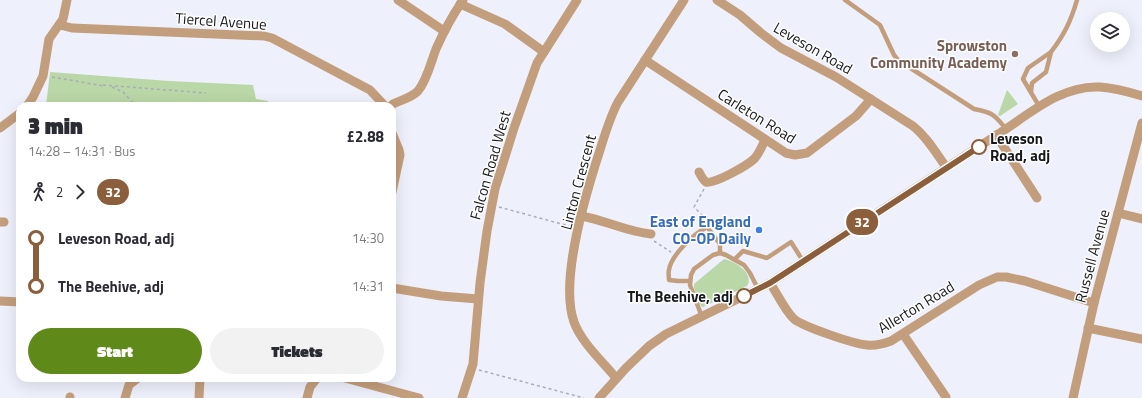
<!DOCTYPE html>
<html lang="en">
<head>
<meta charset="utf-8">
<style>
  :root { --surface:#fff; --page:#f2f2f3; --text:#2b2b33; --muted:#7c7c81; --accent:#5f8a1a }
  body { margin:0; font-family:"Titillium Web",sans-serif; background:var(--page); color:var(--text); height:100vh; display:flex; flex-direction:column; font-size:15px; white-space:nowrap }
  * { box-sizing:border-box; margin:0 }
  p { font-size:13px; color:var(--muted) }
  .icon { flex:none; width:22px; height:22px; fill:none; stroke:currentColor; stroke-width:2; stroke-linecap:round; stroke-linejoin:round }
  .map { position:relative; flex:1; overflow:hidden }
  .drawer { position:absolute; left:16px; top:102px; width:380px; height:280px; display:flex; flex-direction:column; background:var(--surface); border-radius:12px; box-shadow:0 4px 16px #0002 }
  .drawer>* { flex:none }
  .badge { padding:0 8px; border-radius:13px; font-size:14px; line-height:26px }
  .tools { position:absolute; left:1090px; top:12px; display:grid; gap:8px }
  .tools a { display:grid; place-items:center; width:40px; height:40px; border-radius:50%; background:var(--surface); box-shadow:0 4px 16px #0002; font-size:20px }
  .map>.badge { position:absolute; translate:-50% -50%; box-shadow:0 0 0 2px #fff }
  .legs { display:flex; align-items:center; gap:6px; height:44px; padding:0 12px; font-size:13px }
  .legs p { margin-inline-start:auto }
  .summary { display:flex; align-items:center; justify-content:space-between; height:68px; padding:0 12px }
  h1 { font-size:22px; font-weight:800; line-height:30px }
  .cta { display:flex; gap:8px; margin-top:auto; padding:8px 12px }
  .cta a { flex:1; height:46px; border-radius:24px; background:var(--accent); color:#fff; font-size:16px; font-weight:800; line-height:46px; text-align:center }
  .cta a+a { background:var(--page); color:var(--text) }
  ul { padding:0 12px; list-style:none }
  li { display:flex; align-items:center; gap:14px; height:48px; font-size:15px }
  li i { display:grid; place-items:center; width:6px; height:100%; margin:0 5px; background:currentColor }
  li i::after { content:''; width:10px; height:10px; margin:-5px; border:3px solid; border-radius:50%; background:var(--surface) }
  li p { margin-inline-start:auto }
  li:first-child i { background:linear-gradient(#0000 50%,currentColor 0) }
  li:last-child i { background:linear-gradient(currentColor 50%,#0000 0) }
  .map>svg:first-child { display:block }
  .green { fill:#b9d7a7 }
  .lines { fill:none; stroke-linecap:round; stroke-linejoin:round }
  .path { stroke:#aaacb6; stroke-width:1.5; stroke-dasharray:3 3; stroke-linecap:butt }
  .lane { stroke:#c39e7c; stroke-width:4.5 }
  .street { stroke:#c39e7c; stroke-width:9 }
  .line-1-casing { stroke:#fff; stroke-width:9 }
  .line-1 { stroke:#8b5e3c; stroke-width:6 }
  .education-dot { fill:#8d6e63; stroke:#fefefe; stroke-width:1.5 }
  .stop-1-dot { fill:#fff; stroke:#8b5e3c; stroke-width:2 }
  .shop-dot { fill:#3f7fe0; stroke:#fefefe; stroke-width:1.5 }
  .labels { text-anchor:middle; dominant-baseline:central; stroke-width:3; stroke-linejoin:round; paint-order:stroke }
  .street-label { font-size:15px; fill:#16171b; stroke:#fefefe }
  .education-label { font-size:15px; font-weight:bold; fill:#785e54; stroke:#fefefe; text-anchor:end }
  .stop-label { font-size:15px; font-weight:bold; fill:#16171b; stroke:#fefefe; text-anchor:start }
  .shop-label { font-size:15px; font-weight:bold; fill:#366cbe; stroke:#fefefe; text-anchor:end }
</style>
</head>
<body>
<div class="map">
<svg width="1142" height="398" viewBox="0 0 1142 398">
  <rect width="100%" height="100%" fill="#eef0fc"/>
  <g class="green">
    <polygon points="50,72 169,81 253,85 256,99 268,101 269,106 46,106"/>
    <polygon points="1007,90 1018,104 1000,116 998,115"/>
    <path d="M 724,259 C 735,261 755,274 747,286 L 703,307 L 702,307 C 697,300 694,293 694,284 Z"/>
  </g>
  <g class="lines">
    <g class="path">
      <polyline points="52,77 104,86"/>
      <polyline points="103,85 206,93"/>
      <polyline points="112,87 123,92 136,106"/>
      <polyline points="704,189 694,207 708,221"/>
      <polyline points="499,207 569,226"/>
      <polyline points="654,241 671,252"/>
      <polyline points="479,370 584,398"/>
    </g>
    <g class="lane">
      <path d="M 845,0 L 880,25 L 894,55 L 898,60 L 974,109 C 992,112 995,115 1006,129"/>
      <path d="M 1051,52 C 1064,35 1071,21 1077,0"/>
      <polyline points="1031,92 1032,83 1046,72 1051,52 1028,68 1023,79 1039,106"/>
      <polyline points="735,259 743,251 767,258 791,242 803,261"/>
      <path d="M 690,281 L 678,281 L 669,280 C 669,277 668,273 669,270 C 671,255 694,234 707,227 L 720,244 L 720,253"/>
      <polyline points="702,317 690,285 691,275 694,269 713,255 720,253 726,255 744,265 750,273 758,289"/>
    </g>
    <g class="street">
      <polyline points="398,0 444,31"/>
      <path d="M 717,0 L 740,15 L 761,33 L 781,48 L 836,77 L 913,126 C 927,137 936,153 946,167"/>
      <polyline points="460,4 505,24 544,52"/>
      <polyline points="60,25 72,28 264,36 272,38 370,90 385,106"/>
      <polyline points="645,60 786,153 795,155 807,153 856,116 871,99"/>
      <polyline points="27,106 33,97 43,76 49,39 63,19 67,0"/>
      <path d="M 391,106 L 393,104 C 401,100 411,98 418,91 C 427,80 431,62 436,49 C 444,31 452,16 463,0"/>
      <polyline points="0,128 20,113"/>
      <polyline points="392,133 399,150 400,155 392,192"/>
      <polyline points="996,135 1037,198"/>
      <path d="M 699,172 C 701,176 703,180 706,182 C 713,185 748,165 754,159 C 759,154 762,146 765,140"/>
      <polyline points="1118,213 1142,219"/>
      <path d="M 581,216 C 605,220 627,232 651,234"/>
      <polyline points="0,222 4,222"/>
      <path d="M 770,283 C 777,293 785,311 794,319 C 804,327 854,344 867,345 C 876,346 883,344 891,341 L 979,285 L 997,277 L 1006,277 L 1025,281 L 1094,303"/>
      <polyline points="392,288 441,296 478,299"/>
      <polyline points="0,301 20,302"/>
      <polyline points="1088,328 1142,339"/>
      <polyline points="903,334 946,397"/>
      <polyline points="345,378 419,398"/>
      <path d="M 616,378 C 603,362 581,342 574,322 C 559,280 586,193 600,150 C 605,134 610,117 618,102 L 684,0"/>
      <polyline points="70,397 70,398"/>
      <polyline points="125,398 129,385 138,378"/>
      <polyline points="199,398 200,378"/>
      <polyline points="307,398 310,387 317,378"/>
      <polyline points="462,398 473,364 480,283 487,231 495,189 514,128 537,63 577,0"/>
      <path d="M 599,398 L 626,368 L 649,346 L 666,334 L 770,283 L 1006,129 C 1034,110 1064,85 1100,87 C 1114,88 1129,92 1142,96"/>
      <polyline points="1073,398 1094,303 1142,123"/>
    </g>
  </g>
  <g class="lines">
    <g class="line-1-casing">
      <polyline id="line-1" points="744,296 770,283 979,147"/>
    </g>
    <use href="#line-1" class="line-1"/>
  </g>
  <circle class="education-dot" cx="1015" cy="54" r="4"/>
  <g class="stop-1-dot">
    <circle cx="979" cy="147" r="7"/>
    <circle cx="744" cy="296" r="7"/>
  </g>
  <circle class="shop-dot" cx="759" cy="230" r="4"/>
  <g class="labels">
    <g class="street-label">
      <text transform="translate(221 21) rotate(4)">Tiercel Avenue</text>
      <text transform="translate(813 48) rotate(30)">Leveson Road</text>
      <text transform="translate(757 116) rotate(32)">Carleton Road</text>
      <text transform="translate(490 165) rotate(-74)">Falcon Road West</text>
      <text transform="translate(578 182) rotate(-75)">Linton Crescent</text>
      <text transform="translate(1092 256) rotate(-75)">Russell Avenue</text>
      <text transform="translate(916 307) rotate(-31)">Allerton Road</text>
    </g>
    <g class="education-label">
      <text x="1007" y="45">Sprowston<tspan x="1007" dy="17">Community Academy</tspan></text>
    </g>
    <g class="stop-label">
      <text x="990" y="138">Leveson<tspan x="990" dy="17">Road, adj</tspan></text>
      <text x="733" y="296" text-anchor="end">The Beehive, adj</text>
    </g>
    <g class="shop-label">
      <text x="751" y="221">East of England<tspan x="751" dy="17">CO-OP Daily</tspan></text>
    </g>
  </g>
</svg>
<div class="tools">
<a><svg class="icon" aria-label="layers" viewBox="0 0 24 24"><path d="M12 4l9 5-9 5-9-5zM3 14l9 5 9-5"/></svg></a>
</div>
<b class="badge" style="left:862px;top:222px;background:#8b5e3c;color:#fff">32</b>
<section class="drawer">
<div class="summary"><div><h1>3 min</h1><p>14:28 – 14:31 · Bus</p></div><b>£2.88</b></div>
<div class="legs"><svg class="icon" aria-label="walk" viewBox="0 0 24 24"><circle cx="13" cy="4" r="2"/><path d="M13 8l-2 6 4 7M11 14l-3 7M7 12l3-4h3l4 4"/></svg>2<svg class="icon" aria-label="forward" viewBox="0 0 24 24"><path d="M9 5l7 7-7 7"/></svg><b class="badge" style="background:#8b5e3c;color:#fff">32</b></div>
<ul>
<li><i style="color:#8b5e3c"></i><b>Leveson Road, adj</b><p>14:30</p></li>
<li><i style="color:#8b5e3c"></i><b>The Beehive, adj</b><p>14:31</p></li>
</ul>
<div class="cta"><a>Start</a><a>Tickets</a></div>
</section>
</div>
</body>
</html>
